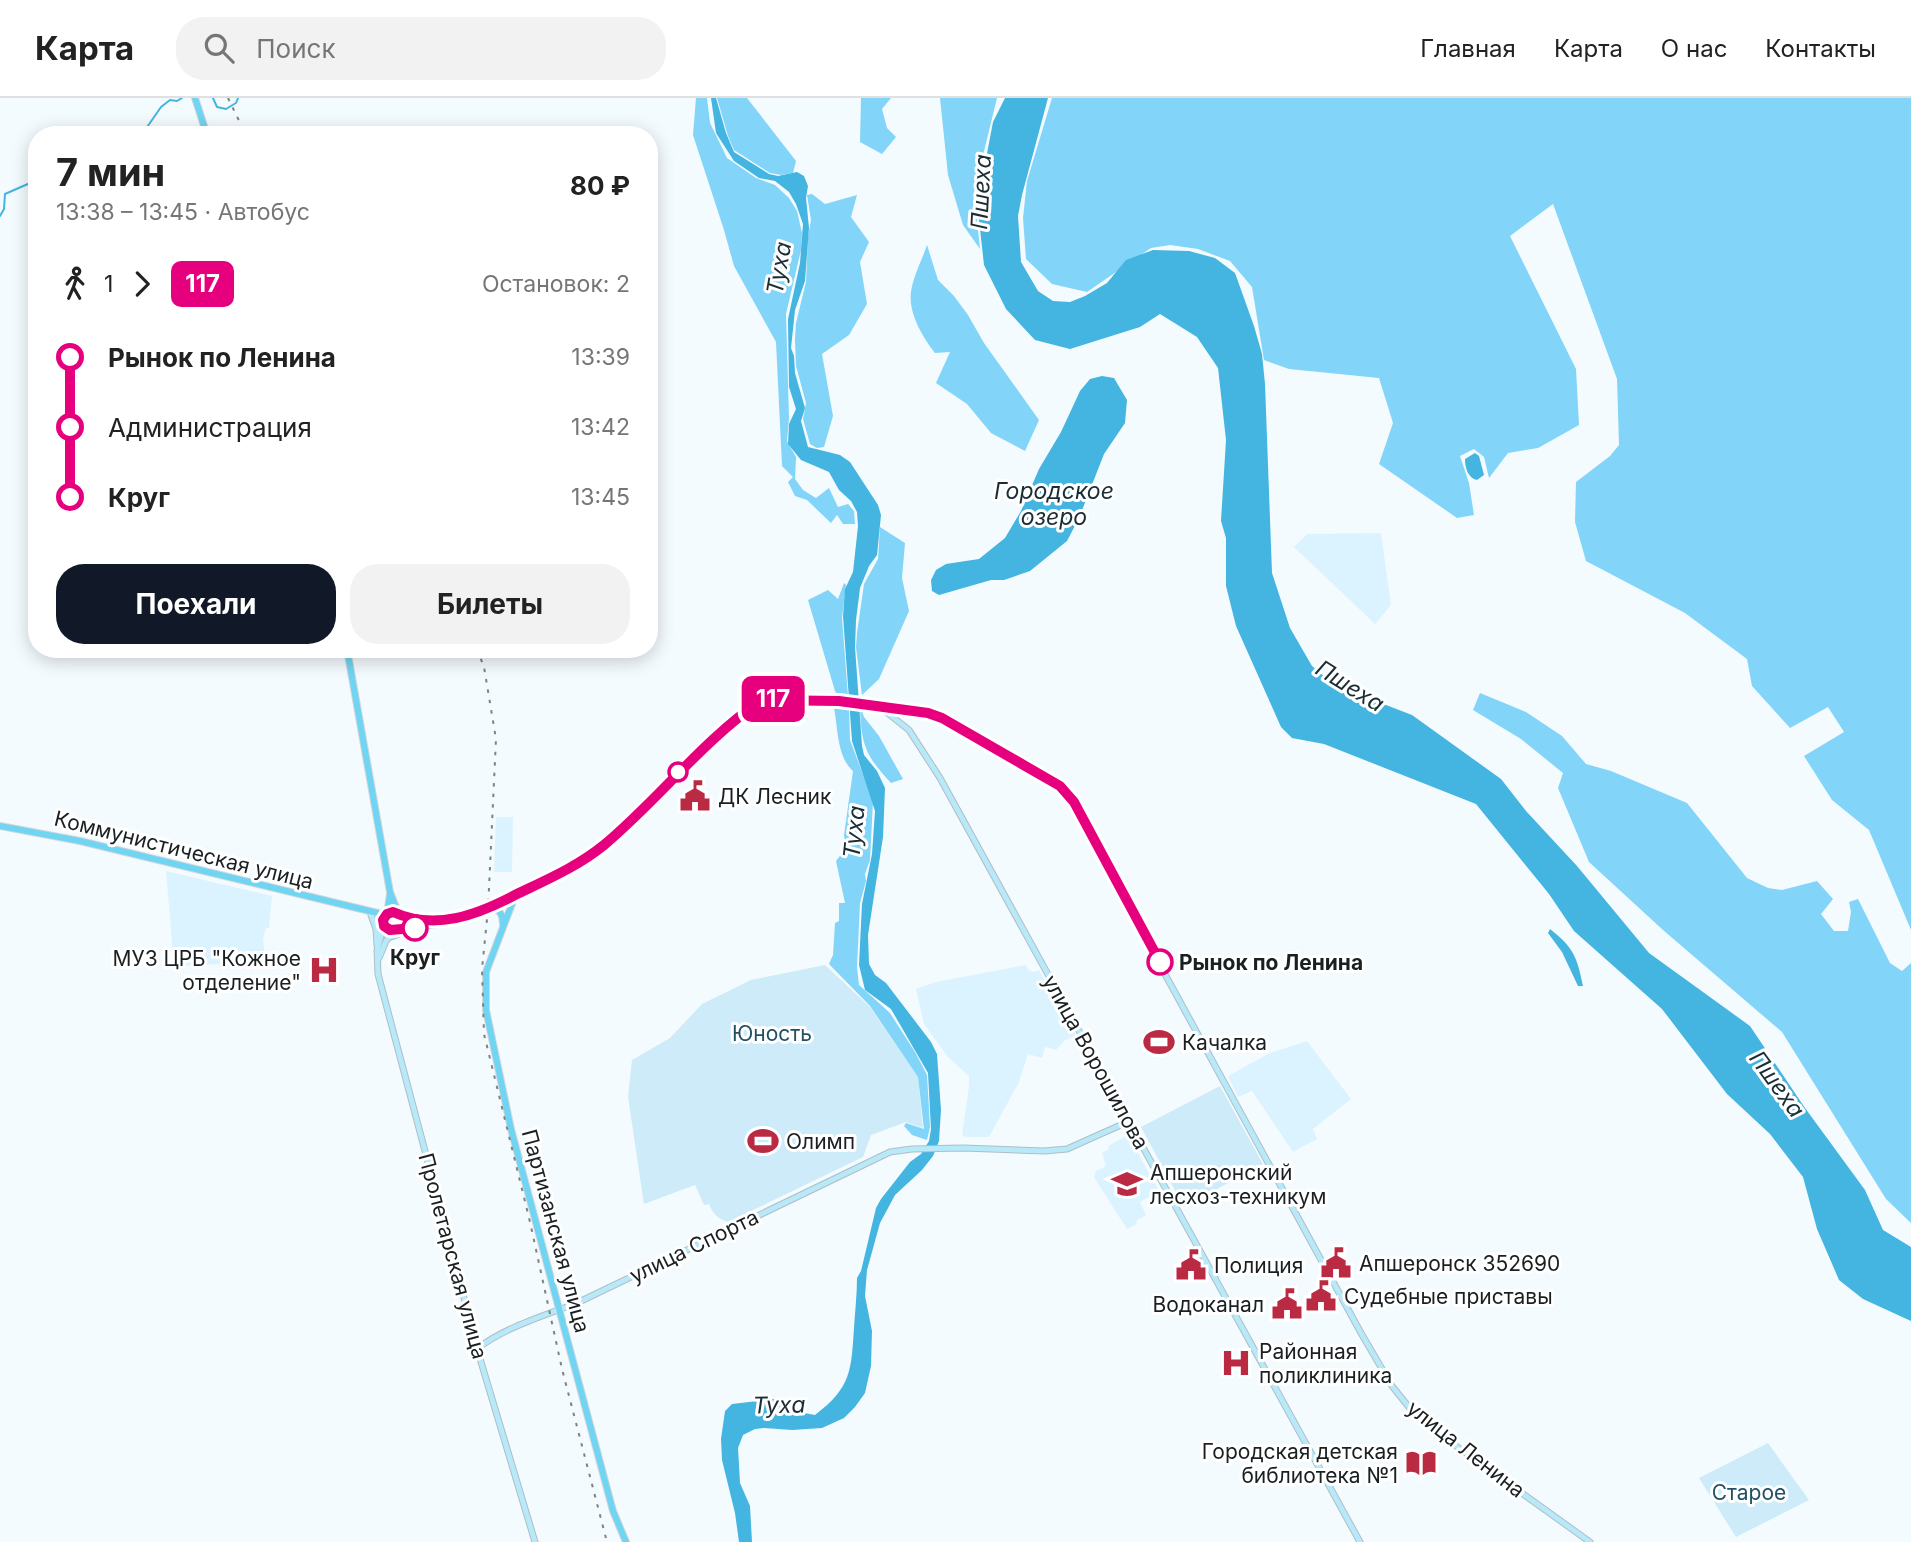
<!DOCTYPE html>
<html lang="ru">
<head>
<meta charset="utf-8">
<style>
  :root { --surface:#fff; --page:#f2f2f2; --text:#222; --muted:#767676; --line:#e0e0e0; --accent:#111827 }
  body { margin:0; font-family:Inter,sans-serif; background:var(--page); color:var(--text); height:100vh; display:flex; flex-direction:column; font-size:26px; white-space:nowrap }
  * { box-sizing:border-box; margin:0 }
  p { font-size:23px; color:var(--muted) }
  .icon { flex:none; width:38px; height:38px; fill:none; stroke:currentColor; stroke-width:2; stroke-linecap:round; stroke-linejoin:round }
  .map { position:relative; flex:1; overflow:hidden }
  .side { position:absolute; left:28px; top:28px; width:630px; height:532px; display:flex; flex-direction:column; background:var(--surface); border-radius:28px; box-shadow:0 4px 18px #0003 }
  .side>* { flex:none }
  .badge { padding:0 14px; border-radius:10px; font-size:24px; line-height:46px }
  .map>.badge { position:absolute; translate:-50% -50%; box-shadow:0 0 0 4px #fff }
  .legs { display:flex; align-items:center; gap:10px; height:77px; padding:0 28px; font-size:23px }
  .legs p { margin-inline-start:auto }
  .summary { display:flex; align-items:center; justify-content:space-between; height:119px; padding:0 28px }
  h1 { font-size:38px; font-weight:700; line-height:52px }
  .primary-button { display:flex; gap:14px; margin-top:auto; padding:14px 28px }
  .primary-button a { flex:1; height:80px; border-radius:28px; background:var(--accent); color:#fff; font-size:28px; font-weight:700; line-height:80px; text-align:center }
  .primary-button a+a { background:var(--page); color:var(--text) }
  ul { padding:0 28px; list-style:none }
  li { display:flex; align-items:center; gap:24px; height:70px; font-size:26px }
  li i { display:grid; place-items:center; width:10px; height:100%; margin:0 9px; background:currentColor }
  li i::after { content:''; width:18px; height:18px; margin:-9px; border:5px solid; border-radius:50%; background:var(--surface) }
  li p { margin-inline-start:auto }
  li:first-child i { background:linear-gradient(#0000 50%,currentColor 0) }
  li:last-child i { background:linear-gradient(currentColor 50%,#0000 0) }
  header { display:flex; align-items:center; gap:42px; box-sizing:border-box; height:98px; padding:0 35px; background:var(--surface); border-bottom:2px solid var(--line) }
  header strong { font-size:33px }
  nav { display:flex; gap:38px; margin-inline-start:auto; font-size:24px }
  .search { width:490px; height:63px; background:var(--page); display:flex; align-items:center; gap:18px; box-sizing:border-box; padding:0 24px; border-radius:28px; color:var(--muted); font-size:26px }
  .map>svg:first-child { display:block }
  .built { fill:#dbf3ff }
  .green { fill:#cdebf9 }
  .forest { fill:#82d4f8 }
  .water { fill:#44b4e0 }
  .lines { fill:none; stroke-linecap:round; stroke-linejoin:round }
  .stream { stroke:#44b4e0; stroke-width:2 }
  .secondary-casing { stroke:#afbec6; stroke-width:7 }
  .primary-casing { stroke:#d6d7d7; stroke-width:8 }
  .secondary { stroke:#b8e9f9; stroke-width:5 }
  .primary { stroke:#70d4f3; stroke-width:6 }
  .rail { stroke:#7c8385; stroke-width:2; stroke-dasharray:3.5 7; stroke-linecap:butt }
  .line-1-casing { stroke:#fff; stroke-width:16 }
  .line-1 { stroke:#e6007e; stroke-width:10 }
  .stop-1-dot { fill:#fff; stroke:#e6007e; stroke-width:3.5 }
  .labels { text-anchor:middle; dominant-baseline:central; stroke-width:6; stroke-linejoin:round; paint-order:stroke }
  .poi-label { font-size:21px; fill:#1a2022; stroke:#fff; text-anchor:start }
  .street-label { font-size:21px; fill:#1a2022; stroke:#fff }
  .stop-label { font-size:21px; font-weight:bold; fill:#1a2022; stroke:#fff }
  .park-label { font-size:21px; fill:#235164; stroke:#fff }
  .water-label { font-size:23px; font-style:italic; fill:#192d35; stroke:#fff }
</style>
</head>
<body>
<header>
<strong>Карта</strong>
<div class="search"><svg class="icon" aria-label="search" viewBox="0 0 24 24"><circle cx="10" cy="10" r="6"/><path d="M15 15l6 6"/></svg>Поиск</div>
<nav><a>Главная</a><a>Карта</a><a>О нас</a><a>Контакты</a></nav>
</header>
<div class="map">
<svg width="1911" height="1444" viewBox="0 0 1911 1444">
  <rect width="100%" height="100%" fill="#f4fbfe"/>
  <g class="built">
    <polygon points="1381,435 1391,507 1375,526 1294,449 1307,436"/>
    <polygon points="496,719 513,719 512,774 494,774"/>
    <polygon points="166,773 272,798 269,830 266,830 263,841 266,864 174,868"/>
    <polygon points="1026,867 1028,872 1033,874 1039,872 1076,937 1064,943 1056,952 1045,949 1042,960 1028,956 1019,984 989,1039 967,1039 962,1037 969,988 969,978 948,959 924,926 916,891 936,884"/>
    <polygon points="1307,943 1351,1001 1313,1031 1317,1041 1293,1054 1252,993 1238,999 1228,978 1270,955"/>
    <polygon points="1128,1037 1159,1093 1140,1104 1146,1117 1136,1123 1137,1126 1127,1131 1094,1079 1096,1073 1106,1068 1102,1055 1109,1051 1108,1048"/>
  </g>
  <g class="green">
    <path d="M 825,867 L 870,909 L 918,979 L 923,1030 L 906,1024 L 871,1037 L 863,1059 L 728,1124 C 717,1120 713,1116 709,1106 L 704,1107 L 695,1087 L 644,1106 L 628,999 L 632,962 L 670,940 L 702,906 L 751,882 Z"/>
    <polygon points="1220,988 1263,1066 1184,1109 1141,1029"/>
    <polygon points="1768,1345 1809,1402 1736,1439 1699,1380"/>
  </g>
  <g class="forest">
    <polygon points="696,0 707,0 710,25 727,60 756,80 775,87 789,100 797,113 802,135 801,152 786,216 789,320 787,343 796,359 795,381 803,392 816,400 829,390 838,409 848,406 854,413 855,426 843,426 837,417 831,425 807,402 795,398 788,384 793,379 782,368 776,244 734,168 724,132 693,37"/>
    <polygon points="717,0 747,0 796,63 793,75 781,77 770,75 734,52 728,38"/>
    <polygon points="861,0 891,0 882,11 887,30 896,39 882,56 860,44"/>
    <polygon points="940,0 997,0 974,94 980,151 963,127 948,77"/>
    <polygon points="1052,0 1911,0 1911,832 1869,732 1832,702 1804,658 1844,634 1828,609 1790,630 1752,588 1747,561 1685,515 1586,463 1575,424 1576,384 1610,358 1619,347 1617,281 1553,106 1510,138 1576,271 1579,327 1538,350 1508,355 1489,380 1484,359 1474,351 1460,358 1469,385 1474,417 1457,420 1379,366 1393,325 1379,280 1289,271 1264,262 1252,189 1230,163 1198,151 1170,147 1151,150 1087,194 1052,186 1026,161 1023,120 1027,83"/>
    <polygon points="812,96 825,106 857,97 851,119 869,144 860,164 867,206 849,237 822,256 833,318 824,349 817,350 810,346 803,321 806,305 796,268 795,241 796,225 806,184 808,139 811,122 807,97"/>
    <path d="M 927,147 L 938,182 L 954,198 L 968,217 L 984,245 L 1039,322 L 1025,353 L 991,335 L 967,306 L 936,285 L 950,254 L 935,255 C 923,240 908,215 911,194 C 913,179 922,162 927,147 Z"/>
    <polygon points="880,429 905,445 902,480 909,513 879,581 862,597 856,549 857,535 864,486 878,461"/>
    <polygon points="844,485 846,487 842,520 848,598 838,597 835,593 808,502 828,492 838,501"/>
    <polygon points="1480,595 1526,614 1562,638 1586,666 1611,673 1687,705 1747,780 1768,790 1782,792 1817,783 1833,801 1821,816 1834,833 1848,833 1851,814 1849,804 1858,801 1890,865 1902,873 1911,865 1911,1125 1886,1101 1782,934 1663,832 1589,764 1558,690 1563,675 1521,641 1473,612"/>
    <path d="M 843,605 L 849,608 L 850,642 L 873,703 L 870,762 L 865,776 L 866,783 L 860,805 L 857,869 L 859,887 L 890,915 L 915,954 L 927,977 L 930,1029 L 927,1042 L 912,1037 L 904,1028 L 906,1025 L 924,1031 L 918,979 L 870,908 L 829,866 L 833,857 L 835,825 L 839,823 L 839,805 L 845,805 L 836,763 L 846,750 L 844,737 L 853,673 C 837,659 838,630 834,610 Z"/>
    <path d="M 860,608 L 864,619 L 879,638 L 903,681 L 891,685 C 865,657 861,646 860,608 Z"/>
  </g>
  <g class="water">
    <path d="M 711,0 L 716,0 L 726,35 L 734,54 L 769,76 L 778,78 L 797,74 L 804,78 L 808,88 L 806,100 L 809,130 L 805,183 L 795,212 L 791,250 L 794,258 L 795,275 L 805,310 L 801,323 L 808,349 L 840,357 L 850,364 L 878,407 L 881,417 L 877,457 L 869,468 L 860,490 L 856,522 L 855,549 L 862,648 L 864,657 L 877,673 L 885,690 L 883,739 L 868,837 L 869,866 L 875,877 L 886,885 L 931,944 L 937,956 L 941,1012 L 939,1043 L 933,1058 L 922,1072 L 895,1097 L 880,1125 L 867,1172 L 865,1198 L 872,1233 L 871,1268 L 865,1295 L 855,1309 L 844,1320 L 822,1330 L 792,1332 L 764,1330 L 755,1331 L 743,1337 L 738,1350 L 740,1385 L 750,1408 L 752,1444 L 739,1444 L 735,1415 L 722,1362 L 721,1341 L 725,1313 L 732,1306 L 774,1301 L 799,1314 L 815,1317 C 852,1289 851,1272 854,1230 C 855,1213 857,1197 857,1180 L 861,1173 L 876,1110 L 881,1101 L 910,1064 L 921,1056 L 929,1043 L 931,1031 L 928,975 L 891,911 L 865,892 L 859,867 L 862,806 L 872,756 L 875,713 L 852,643 L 843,518 L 845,491 L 853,474 L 858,428 L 857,414 L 851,403 L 839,392 L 829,374 L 801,362 L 788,346 L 789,326 L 796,311 L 789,289 L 788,221 L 800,165 L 803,126 L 796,106 L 789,94 L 775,83 L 759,80 L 734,63 L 716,35 Z"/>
    <polygon points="1005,0 1048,0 1022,97 1018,118 1021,164 1038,193 1053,203 1070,204 1085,198 1107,185 1126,162 1153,152 1189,153 1215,160 1235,175 1254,228 1262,256 1265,286 1272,475 1290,530 1312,568 1356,605 1373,602 1412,617 1501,681 1526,713 1577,768 1649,855 1750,928 1805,1010 1865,1092 1883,1132 1911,1149 1911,1223 1863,1201 1839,1182 1817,1131 1803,1079 1770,1036 1727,996 1662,911 1574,833 1549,796 1476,706 1324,646 1292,640 1281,629 1236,528 1226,488 1226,440 1221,423 1226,342 1218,270 1197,239 1160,216 1140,229 1070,251 1035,242 1006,211 984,167 976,95 985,66 993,24"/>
    <polygon points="1102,278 1114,280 1127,302 1125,325 1104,356 1079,420 1067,443 1030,473 1004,482 991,482 939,497 932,493 931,482 936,472 946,466 979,461 1005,440 1021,413 1039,371 1061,334 1080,293 1090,281"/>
    <path d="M 1475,355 L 1479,358 L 1484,377 L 1477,382 C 1468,380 1465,370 1465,361 Z"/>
    <path d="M 1550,831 C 1574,850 1577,859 1583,888 L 1578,888 L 1562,854 L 1548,835 Z"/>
  </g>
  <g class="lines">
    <g class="stream">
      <polyline points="213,0 217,9 226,11 236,5 238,0"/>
      <polyline points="113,37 121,29 133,34 143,35 161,9 170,2 177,3 182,0"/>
      <polyline points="0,118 4,111 5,96 37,82"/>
    </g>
    <g class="secondary-casing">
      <g id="secondary">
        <polyline points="880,609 909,632 940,680 1360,1444"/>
        <path d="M 515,798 C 546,783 576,769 603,747 C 658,702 703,642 762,602 C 810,597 897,604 942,620 L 1060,688 L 1074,704 L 1101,759 L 1361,1235 L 1392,1288 L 1412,1313 L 1452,1345 L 1590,1444"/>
        <polyline points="371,817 376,831 377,847"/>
        <polyline points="384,828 377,852 378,876 481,1264 535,1444"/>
        <polyline points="391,839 411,832"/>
        <polyline points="379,860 386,843 395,832"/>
        <path d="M 478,1250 C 506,1229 543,1218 577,1205 L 890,1054 L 912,1051 L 963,1050 L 1044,1053 L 1067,1051 L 1123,1026 L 1131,1025"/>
      </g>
    </g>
    <g class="primary-casing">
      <g id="primary">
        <polyline points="195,0 207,37"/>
        <polyline points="347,551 390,794 399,817"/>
        <polyline points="0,728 80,743 386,817"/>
        <polyline points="515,798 486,874 486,912 511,1031 613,1413 626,1444"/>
        <polyline points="491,810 499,813 502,818 503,826"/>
        <polyline points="387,816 393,814 400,819 402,824 397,831 388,831 383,824 387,816 390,796"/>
        <polyline points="400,819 422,822 445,822"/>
        <path d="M 397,831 C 440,829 477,818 515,798"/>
      </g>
    </g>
    <use href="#secondary" class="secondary"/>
    <use href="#primary" class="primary"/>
    <g class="rail">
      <polyline points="228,0 246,37"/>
      <polyline points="477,551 484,569 496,641 488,811 482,871 484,936 530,1124 562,1271 607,1444"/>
    </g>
  </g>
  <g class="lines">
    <g class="line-1-casing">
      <path id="line-1" d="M 415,830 L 390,832 L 384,828 L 383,822 L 387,816 L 393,814 C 435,833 477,817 515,797 C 546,782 577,769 604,747 C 659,701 703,642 762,602 L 839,603 L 928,615 L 942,620 L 1060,688 L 1074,704 L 1160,864"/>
    </g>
    <use href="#line-1" class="line-1"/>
  </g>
  <defs>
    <g id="civic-bare" transform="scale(2.415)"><path d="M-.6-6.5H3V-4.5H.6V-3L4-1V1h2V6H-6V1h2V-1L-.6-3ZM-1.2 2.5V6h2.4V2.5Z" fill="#bb2a43" stroke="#fff" stroke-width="2.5" paint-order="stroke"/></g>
    <g id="hospital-bare" transform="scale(2.415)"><path d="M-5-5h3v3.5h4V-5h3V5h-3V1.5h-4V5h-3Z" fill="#bb2a43" stroke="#fff" stroke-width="2.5" paint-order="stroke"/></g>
    <g id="stadium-bare" transform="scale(2.415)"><path d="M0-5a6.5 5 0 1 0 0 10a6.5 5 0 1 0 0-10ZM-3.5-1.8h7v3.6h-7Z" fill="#bb2a43" stroke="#fff" stroke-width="2.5" paint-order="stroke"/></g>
    <g id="university-bare" transform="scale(2.415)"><path d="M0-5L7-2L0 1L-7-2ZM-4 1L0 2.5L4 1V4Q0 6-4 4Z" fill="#bb2a43" stroke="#fff" stroke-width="2.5" paint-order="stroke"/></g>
    <g id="library-bare" transform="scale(2.415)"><path d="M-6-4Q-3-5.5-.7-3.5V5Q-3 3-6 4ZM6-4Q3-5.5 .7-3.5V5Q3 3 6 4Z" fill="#bb2a43" stroke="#fff" stroke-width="2.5" paint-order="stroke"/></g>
  </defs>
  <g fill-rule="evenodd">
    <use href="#civic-bare" x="695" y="698"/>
    <use href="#hospital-bare" x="324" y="872"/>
    <use href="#stadium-bare" x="1159" y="944"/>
    <use href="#stadium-bare" x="763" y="1043"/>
    <use href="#university-bare" x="1127" y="1086"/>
    <use href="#civic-bare" x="1336" y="1165"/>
    <use href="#civic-bare" x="1191" y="1167"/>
    <use href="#civic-bare" x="1321" y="1198"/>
    <use href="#civic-bare" x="1287" y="1206"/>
    <use href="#hospital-bare" x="1236" y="1265"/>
    <use href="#library-bare" x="1421" y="1365"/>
  </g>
  <g class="stop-1-dot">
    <circle cx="678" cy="674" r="9"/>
    <circle cx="415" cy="830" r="12"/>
    <circle cx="1160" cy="864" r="12"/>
  </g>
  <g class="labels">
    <g class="poi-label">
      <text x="718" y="698">ДК Лесник</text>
      <text x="301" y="860" text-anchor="end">МУЗ ЦРБ "Кожное<tspan x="301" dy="24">отделение"</tspan></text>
      <text x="1182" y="944">Качалка</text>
      <text x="786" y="1043">Олимп</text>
      <text x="1150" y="1074">Апшеронский<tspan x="1150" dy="24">лесхоз-техникум</tspan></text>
      <text x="1359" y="1165">Апшеронск 352690</text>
      <text x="1214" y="1167">Полиция</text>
      <text x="1344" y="1198">Судебные приставы</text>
      <text x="1264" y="1206" text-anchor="end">Водоканал</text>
      <text x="1259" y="1253">Районная<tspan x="1259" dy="24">поликлиника</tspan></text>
      <text x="1398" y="1353" text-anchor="end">Городская детская<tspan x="1398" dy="24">библиотека №1</tspan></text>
    </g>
    <g class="street-label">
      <text transform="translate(184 752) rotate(14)">Коммунистическая улица</text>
      <text transform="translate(1096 964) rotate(61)">улица Ворошилова</text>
      <text transform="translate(556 1133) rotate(75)">Партизанская улица</text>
      <text transform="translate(694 1148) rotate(-26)">улица Спорта</text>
      <text transform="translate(453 1158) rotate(75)">Пролетарская улица</text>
      <text transform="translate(1466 1351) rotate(38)">улица Ленина</text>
    </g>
    <g class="stop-label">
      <text x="415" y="859">Круг</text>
      <text x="1179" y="864" text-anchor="start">Рынок по Ленина</text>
    </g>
    <g class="park-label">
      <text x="772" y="935">Юность</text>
      <text x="1749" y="1394">Старое</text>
    </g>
    <g class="water-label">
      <text transform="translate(981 94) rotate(-87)">Пшеха</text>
      <text transform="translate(779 170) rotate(-80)">Туха</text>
      <text x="1054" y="393">Городское<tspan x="1054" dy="26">озеро</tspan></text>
      <text transform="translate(1350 588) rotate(32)">Пшеха</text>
      <text transform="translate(854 734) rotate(-84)">Туха</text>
      <text transform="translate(1777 986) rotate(54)">Пшеха</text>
      <text transform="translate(779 1307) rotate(-1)">Туха</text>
    </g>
  </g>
</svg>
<b class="badge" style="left:773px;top:601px;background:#e6007e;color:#fff">117</b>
<section class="side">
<div class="summary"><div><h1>7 мин</h1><p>13:38 – 13:45 · Автобус</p></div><b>80 ₽</b></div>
<div class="legs"><svg class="icon" aria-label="walk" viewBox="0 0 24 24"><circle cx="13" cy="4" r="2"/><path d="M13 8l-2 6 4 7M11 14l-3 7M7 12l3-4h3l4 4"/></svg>1<svg class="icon" aria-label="forward" viewBox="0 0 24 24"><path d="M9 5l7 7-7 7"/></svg><b class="badge" style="background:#e6007e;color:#fff">117</b><p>Остановок: 2</p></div>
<ul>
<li><i style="color:#e6007e"></i><b>Рынок по Ленина</b><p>13:39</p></li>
<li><i style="color:#e6007e"></i><span>Администрация</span><p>13:42</p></li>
<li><i style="color:#e6007e"></i><b>Круг</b><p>13:45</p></li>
</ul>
<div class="primary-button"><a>Поехали</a><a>Билеты</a></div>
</section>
</div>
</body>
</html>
